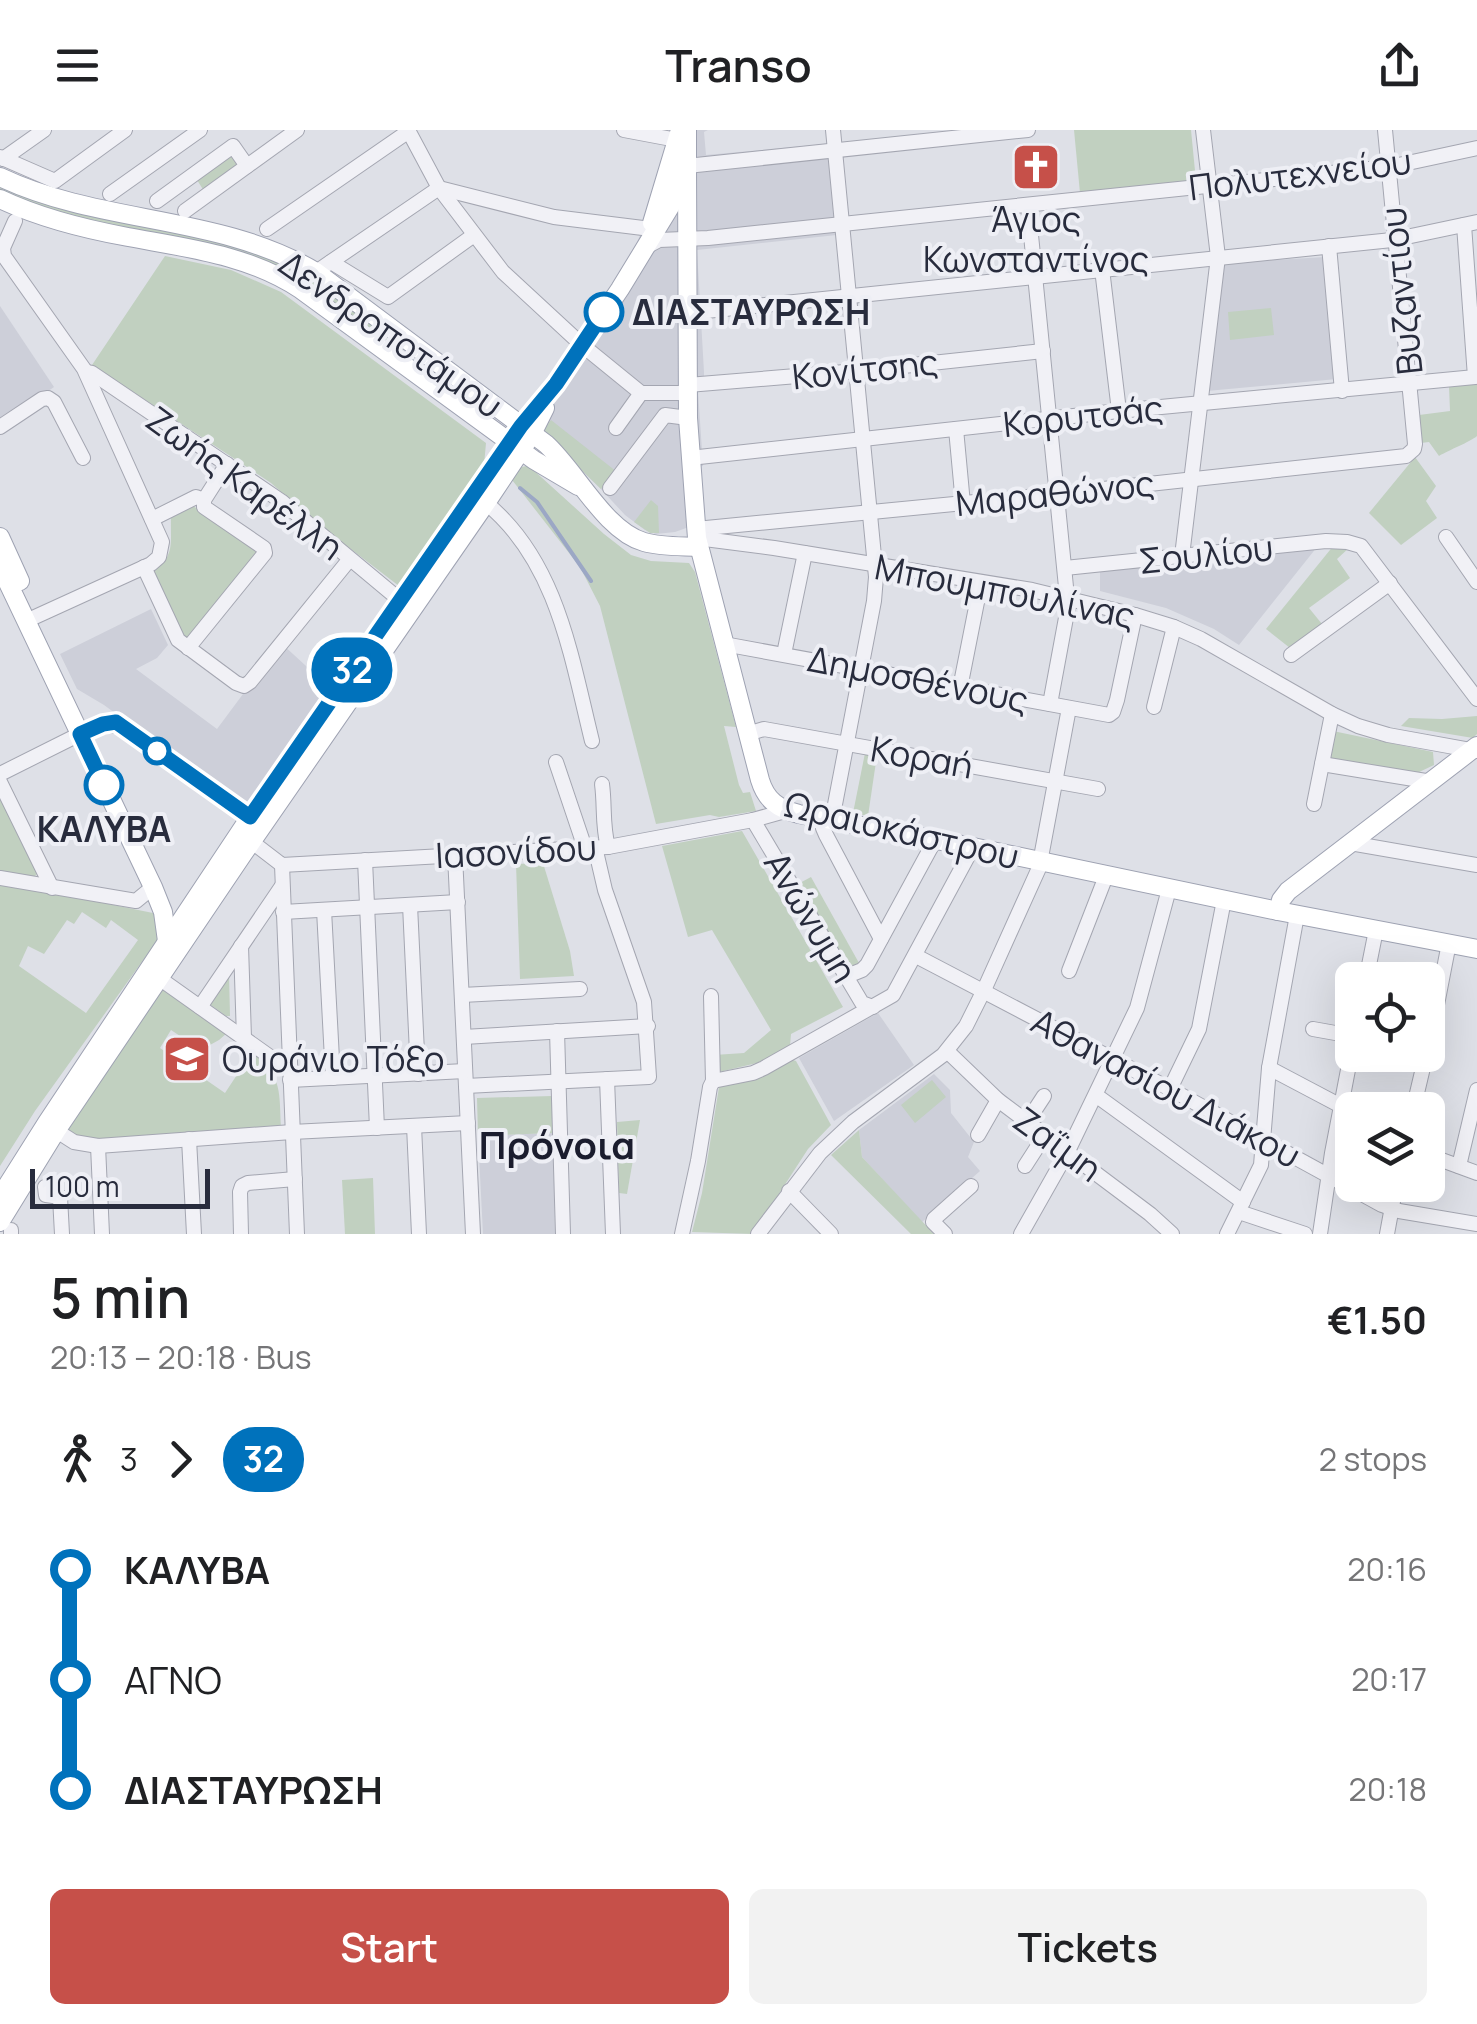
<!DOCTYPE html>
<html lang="en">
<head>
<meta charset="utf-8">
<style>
  :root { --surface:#fff; --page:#f2f2f2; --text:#202124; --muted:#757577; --accent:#c65049 }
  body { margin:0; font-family:Manrope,sans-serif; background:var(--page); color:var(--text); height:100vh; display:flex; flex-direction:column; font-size:38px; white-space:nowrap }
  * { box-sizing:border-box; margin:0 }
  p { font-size:32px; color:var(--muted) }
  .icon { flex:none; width:55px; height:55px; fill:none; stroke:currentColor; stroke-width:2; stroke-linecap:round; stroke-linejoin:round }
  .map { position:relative; height:1104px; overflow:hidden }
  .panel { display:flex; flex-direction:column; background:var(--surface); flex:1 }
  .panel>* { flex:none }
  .badge { padding:0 20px; border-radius:32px; font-size:35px; line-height:65px }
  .tools { position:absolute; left:1335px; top:832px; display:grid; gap:20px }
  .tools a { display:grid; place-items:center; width:110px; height:110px; border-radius:15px; background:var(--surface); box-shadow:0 10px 40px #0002; font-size:50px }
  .scale { position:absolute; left:30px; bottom:25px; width:180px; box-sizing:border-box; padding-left:10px; border:5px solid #282c3d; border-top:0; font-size:28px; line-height:35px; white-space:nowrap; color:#282c3d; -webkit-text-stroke:8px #eeeff5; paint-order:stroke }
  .map>.badge { position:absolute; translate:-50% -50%; box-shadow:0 0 0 5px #fff }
  .legs { display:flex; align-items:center; gap:15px; height:110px; padding:0 50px; font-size:32px }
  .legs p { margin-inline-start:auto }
  .headline { display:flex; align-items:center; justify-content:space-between; height:170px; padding:0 50px }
  h1 { font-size:55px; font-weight:600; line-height:75px }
  .cta { display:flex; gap:20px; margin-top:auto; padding:20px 50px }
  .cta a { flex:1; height:115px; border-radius:15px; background:var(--accent); color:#fff; font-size:40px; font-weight:600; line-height:115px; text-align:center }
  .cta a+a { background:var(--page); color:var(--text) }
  ul { padding:0 50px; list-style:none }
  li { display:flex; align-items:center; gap:35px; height:110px; font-size:38px }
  li i { display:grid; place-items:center; width:15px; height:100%; margin:0 12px; background:currentColor }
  li i::after { content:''; width:25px; height:25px; margin:-12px; border:8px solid; border-radius:50%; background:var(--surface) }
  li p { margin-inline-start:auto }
  li:first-child i { background:linear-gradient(#0000 50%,currentColor 0) }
  li:last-child i { background:linear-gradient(currentColor 50%,#0000 0) }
  header { display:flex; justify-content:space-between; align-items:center; height:130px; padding:0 50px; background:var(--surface); font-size:45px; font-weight:600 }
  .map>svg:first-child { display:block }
  .built { fill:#cdcfd9 }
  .green { fill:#c1d0c0; fill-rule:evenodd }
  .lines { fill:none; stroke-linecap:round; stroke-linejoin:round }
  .stream { stroke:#9ba7c5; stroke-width:4 }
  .minor-casing { stroke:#a4a6b1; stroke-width:16 }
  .major-casing { stroke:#9ea2b2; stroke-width:20 }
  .minor { stroke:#f1f1f6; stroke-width:14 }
  .major { stroke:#fff; stroke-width:18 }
  .line-1-casing { stroke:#fff; stroke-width:22 }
  .line-1 { stroke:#0072bc; stroke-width:15 }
  .stop-1-dot { fill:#fff; stroke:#0072bc; stroke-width:5 }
  .labels { text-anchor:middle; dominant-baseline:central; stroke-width:8; stroke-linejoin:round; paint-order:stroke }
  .street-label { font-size:35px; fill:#282c3d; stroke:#eeeff5 }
  .poi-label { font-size:35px; fill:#282c3d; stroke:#eeeff5 }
  .stop-label { font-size:35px; font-weight:bold; fill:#282c3d; stroke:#eeeff5; text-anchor:start }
  .neighbourhood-label { font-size:38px; font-weight:bold; fill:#1b1d2e; stroke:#eeeff5 }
</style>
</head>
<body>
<header><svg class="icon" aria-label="menu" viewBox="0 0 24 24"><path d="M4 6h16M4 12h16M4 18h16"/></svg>Transo<svg class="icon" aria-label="share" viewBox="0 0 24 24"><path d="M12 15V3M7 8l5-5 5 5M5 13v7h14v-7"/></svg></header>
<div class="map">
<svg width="1477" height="1104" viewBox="0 0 1477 1104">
  <rect width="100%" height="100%" fill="#dee0e7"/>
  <g class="built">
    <polygon points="671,0 708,0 704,2 706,25 837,13 846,104 697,120 704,242 704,259 698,261 703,336 698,337 703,392 675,402 656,404 645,400 625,385 599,357 539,299 579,202 623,141 635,117 646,91"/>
    <polygon points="1325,127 1337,249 1207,261 1221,133"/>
    <polygon points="0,176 54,257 0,294"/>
    <polygon points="1317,417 1239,515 1214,499 1166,478 1100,461 1100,440"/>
    <polygon points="151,479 168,515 157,528 136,539 217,599 281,513 330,558 248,681 104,575 77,559 60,524"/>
    <polygon points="878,883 914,935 834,991 799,928"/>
    <polygon points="934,944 950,960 951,983 974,1012 968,1027 980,1041 922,1092 862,1027 859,1000"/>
    <polygon points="553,1003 555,1104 483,1104 478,1006"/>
  </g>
  <g class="green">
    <polygon points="1074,0 1191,0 1196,51 1080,63"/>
    <polygon points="233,16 247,36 207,66 194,45"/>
    <polygon points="0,54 57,77 234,114 293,137 403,218 403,221 373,204 305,153 147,104 61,84 0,62"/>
    <polygon points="165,126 231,140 281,162 486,313 484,335 399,456 313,390 271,353 92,235"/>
    <polygon points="1271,178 1274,205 1230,210 1228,182"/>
    <path d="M 1477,254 L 1477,306 C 1470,312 1449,320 1439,326 L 1429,312 L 1421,313 L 1419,285 L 1450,281 L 1449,256 Z"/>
    <polygon points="551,290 617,342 601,359 542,302"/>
    <polygon points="1415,327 1436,356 1426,371 1437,388 1401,415 1369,383"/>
    <polygon points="526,336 530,337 604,404 631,425 651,431 689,433 695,442 736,597 724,596 739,655 743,663 750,662 756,681 719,687 710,685 656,694 600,476 580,437 509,346 518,338"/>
    <polygon points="651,370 658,376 659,403 650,403 634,392"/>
    <path d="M 190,374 L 262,421 L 188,510 L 181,504 L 152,443 C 176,425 170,414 171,386 Z"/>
    <polygon points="1334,415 1350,417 1337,429 1350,448 1309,478 1322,494 1290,518 1266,499"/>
    <polygon points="1477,586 1477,604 1473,608 1401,596 1409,588 1442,589"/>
    <polygon points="1333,601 1433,622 1434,635 1415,644 1331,629"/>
    <polygon points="865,623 877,625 868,686 853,683"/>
    <polygon points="0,666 38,743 31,750 0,743"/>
    <polygon points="742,701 843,877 791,904 790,916 757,933 715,943 714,925 744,923 771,900 712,800 688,807 662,716"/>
    <polygon points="543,733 570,821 574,846 520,849 516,734"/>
    <polygon points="811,747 859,833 845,840 796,755"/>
    <path d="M 0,752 L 153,783 L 158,790 L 159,808 L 35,981 L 0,1036 ZM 82,782 L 106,798 L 111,790 L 138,810 L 86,883 L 19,836 L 28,816 L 44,824 L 67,790 L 74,794 Z"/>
    <polygon points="229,844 230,886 226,886 208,873"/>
    <path d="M 163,859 L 227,903 L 219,910 L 201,920 L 171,900 L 160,918 L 225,963 L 252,922 C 283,947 279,961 281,998 L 97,1011 L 75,1008 L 63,1001 Z"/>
    <polygon points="793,930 796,931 831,995 808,1019 753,1104 692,1102 702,1063 719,957 759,948"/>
    <polygon points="932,950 946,967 915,993 901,975"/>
    <polygon points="552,966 553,1003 478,1006 477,968"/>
    <polygon points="640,990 627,1064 619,1063 617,992"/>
    <polygon points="859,1000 862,1027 934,1104 911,1104 831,1025"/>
    <polygon points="373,1048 375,1104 345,1104 342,1050"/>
  </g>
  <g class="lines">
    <polyline class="stream" points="520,358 537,372 591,451"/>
    <g class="minor-casing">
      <g id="minor">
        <polyline points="408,0 439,58 503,142 582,215 641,263 688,263"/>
        <polyline points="624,0 677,10"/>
        <polyline points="0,27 55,51 125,0"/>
        <polyline points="3,29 44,0"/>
        <polyline points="687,36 1028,0"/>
        <polyline points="110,64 200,0"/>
        <polyline points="157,71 233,16 247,36"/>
        <polyline points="1028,75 1068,477 1050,574"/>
        <polyline points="185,81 297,0"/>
        <polyline points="15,91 3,118 4,126 84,239 162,412 159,427 151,434 26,491"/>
        <polyline points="267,99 409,1"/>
        <polyline points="1329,116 1342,261"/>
        <polyline points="646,117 659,110 708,108 1389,37 1477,18"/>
        <polyline points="331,132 388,167 474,105"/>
        <polyline points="1102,139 1119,281"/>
        <polyline points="316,142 439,58 554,87 651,99"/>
        <polyline points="687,183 1392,110 1477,92"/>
        <polyline points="86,242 92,243 281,371 401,471"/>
        <polyline points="688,255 857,241 1043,221"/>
        <polyline points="0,297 42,269 48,268 54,272 83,328"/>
        <polyline points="616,298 641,263"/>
        <polyline points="956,299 963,374"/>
        <polyline points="690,328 1119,281 1475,247 1464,95"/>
        <polyline points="610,358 665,285 688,288"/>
        <path d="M 486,373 C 557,431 571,526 592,611"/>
        <polyline points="152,389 196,367 204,370"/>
        <polyline points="696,399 1057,364 1406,326 1414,319 1415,314 1385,0"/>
        <polyline points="1446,407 1477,452"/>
        <polyline points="697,408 774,418 1032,460 1135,485 1174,497 1201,509 1332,584 1358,596 1388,605 1476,621"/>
        <polyline points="1182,426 1218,127 1203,0"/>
        <polyline points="144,437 178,510 236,553 244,556 250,552 349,430"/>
        <polyline points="1065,438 1326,411 1347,412 1361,416 1477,569"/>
        <polyline points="724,514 1109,585 1113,582 1117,570 1135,485"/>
        <polyline points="188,518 265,423 264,418 204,377 204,370 227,334"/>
        <polyline points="784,524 805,423"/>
        <polyline points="1291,525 1390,453"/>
        <polyline points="960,558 981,452"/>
        <polyline points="1154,577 1174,497"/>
        <polyline points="747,604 764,599 1098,659"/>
        <polyline points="556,632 585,718"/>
        <polyline points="1322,634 1432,652"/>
        <polyline points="0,644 80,604"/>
        <polyline points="0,652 52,758"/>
        <path d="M 602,654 C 605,676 602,695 608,717"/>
        <polyline points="1314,674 1332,584"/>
        <polyline points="825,689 823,698 826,705 881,809"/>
        <polyline points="753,690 862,873 873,877"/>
        <polyline points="832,690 874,471 876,447 833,0"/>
        <polyline points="252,712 282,735 585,718 608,717 753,690 785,681"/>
        <polyline points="1350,713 1477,735"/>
        <polyline points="455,725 473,1104"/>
        <polyline points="365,730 377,998"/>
        <polyline points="282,735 297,1104"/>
        <polyline points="0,748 136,771 153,757"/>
        <polyline points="410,775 418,944"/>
        <polyline points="324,780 333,948"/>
        <polyline points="283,782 458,772"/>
        <polyline points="241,816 244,908"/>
        <polyline points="916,826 1170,959 1382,1075 1399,1081 1477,1094"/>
        <polyline points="1069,841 1106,746"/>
        <polyline points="847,846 862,840 867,835 935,710"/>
        <polyline points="159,848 290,941"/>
        <polyline points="1366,850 1376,800"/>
        <polyline points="462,865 580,859"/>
        <polyline points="200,877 282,756"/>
        <polyline points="1313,899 1352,906"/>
        <polyline points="557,901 563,1104"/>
        <polyline points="464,907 648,896"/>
        <polyline points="947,921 998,970 1150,1084 1172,1104"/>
        <polyline points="1428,921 1449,813"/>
        <polyline points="1269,938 1341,976"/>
        <polyline points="607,949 613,1104"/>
        <polyline points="290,950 465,941"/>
        <polyline points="713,951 753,943 764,938 893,865 973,717"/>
        <polyline points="466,956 649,947 644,872 605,760 595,717"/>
        <polyline points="1170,959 1199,899 1224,770"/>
        <polyline points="1097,966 1243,1072"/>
        <polyline points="1413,980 1426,925"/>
        <polyline points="1027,992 1044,966"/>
        <polyline points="49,996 74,1012 98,1016 292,1002 468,993"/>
        <polyline points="414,996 419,1104"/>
        <polyline points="978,1005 998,970"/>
        <polyline points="189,1009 194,1104"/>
        <polyline points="98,1016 102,1104"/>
        <polyline points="1428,1025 1477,1043"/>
        <polyline points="1025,1036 1045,1005"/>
        <polyline points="1459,1036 1477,960"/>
        <polyline points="45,1057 46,1065 60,1067 62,1104"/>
        <polyline points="789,1061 831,1104"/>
        <polyline points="1239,1082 1305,1104"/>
        <polyline points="11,1104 11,1100"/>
        <polyline points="241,1104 240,1062 242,1056 248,1053 295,1049"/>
        <polyline points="682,1104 698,1031 710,957 713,951 711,866"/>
        <polyline points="758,1104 820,1023 853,992 943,925 966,896 984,860 1039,738 1069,578"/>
        <polyline points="945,1104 933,1092 934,1089 971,1056"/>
        <polyline points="1021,1104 1068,1021 1137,878 1169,759"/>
        <polyline points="1227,1104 1261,1035 1269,938 1297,785"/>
        <polyline points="1320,1104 1332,1023 1352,919"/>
        <polyline points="1387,1104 1396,1055"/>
      </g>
    </g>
    <g class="major-casing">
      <g id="major">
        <path d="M 687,36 L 688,288 L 697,408 L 760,650 C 766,670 778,679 799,684 L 973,717 L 1278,781 L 1477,819"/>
        <path d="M 0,47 C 101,95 219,84 316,142 L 546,314 C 576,341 605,401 644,412 C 661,417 681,416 699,417"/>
        <path d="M 0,69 C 40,88 84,99 128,107 C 187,118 249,125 300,159 L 534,330 L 578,356"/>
        <polyline points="652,93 680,0"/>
        <polyline points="0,407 20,451"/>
        <polyline points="0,436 153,757 163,782 167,811"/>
        <polyline points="80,604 103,594 119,594 260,694"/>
        <polyline points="1278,781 1281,770 1288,761 1477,616"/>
        <polyline points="0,1067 46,994 258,675 521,296 556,254 620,159 670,77 682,53 687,36 687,0"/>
        <polyline points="0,1092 56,1001 243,724 486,373 532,304 545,278"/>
      </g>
    </g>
    <use href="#minor" class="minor"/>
    <use href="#major" class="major"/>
  </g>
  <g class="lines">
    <g class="line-1-casing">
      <polyline id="line-1" points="104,655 80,604 103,594 116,592 250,687 521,296 556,254 604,182"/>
    </g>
    <use href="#line-1" class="line-1"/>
  </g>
  <defs>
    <g id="church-square" transform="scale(2.5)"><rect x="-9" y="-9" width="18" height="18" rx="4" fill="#c65049" stroke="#eeeff5"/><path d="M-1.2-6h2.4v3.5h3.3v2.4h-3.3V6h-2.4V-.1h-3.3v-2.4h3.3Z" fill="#fff"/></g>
    <g id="school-square" transform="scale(2.5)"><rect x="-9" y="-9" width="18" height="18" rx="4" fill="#c65049" stroke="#eeeff5"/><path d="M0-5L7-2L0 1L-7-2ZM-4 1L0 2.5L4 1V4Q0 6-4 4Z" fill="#fff"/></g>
  </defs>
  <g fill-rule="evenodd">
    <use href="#church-square" x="1036" y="37"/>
    <use href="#school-square" x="187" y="929"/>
  </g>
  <g class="stop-1-dot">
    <circle cx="604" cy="182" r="18"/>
    <circle cx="157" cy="621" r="12"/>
    <circle cx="104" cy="655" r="18"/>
  </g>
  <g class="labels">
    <g class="street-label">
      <text transform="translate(1300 44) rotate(-7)">Πολυτεχνείου</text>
      <text transform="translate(1401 161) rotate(-96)">Βυζαντίου</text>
      <text transform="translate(391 204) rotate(35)">Δενδροποτάμου</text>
      <text transform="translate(865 239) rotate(-6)">Κονίτσης</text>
      <text transform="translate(1083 286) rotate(-6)">Κορυτσάς</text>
      <text transform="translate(245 353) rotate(36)">Ζωής Καρέλλη</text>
      <text transform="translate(1055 363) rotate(-6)">Μαραθώνος</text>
      <text transform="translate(1206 424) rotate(-6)">Σουλίου</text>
      <text transform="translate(1005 461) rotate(11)">Μπουμπουλίνας</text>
      <text transform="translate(918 549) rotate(11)">Δημοσθένους</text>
      <text transform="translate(922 627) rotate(10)">Κοραή</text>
      <text transform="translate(902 700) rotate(13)">Ωραιοκάστρου</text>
      <text transform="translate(516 721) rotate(-3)">Ιασονίδου</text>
      <text transform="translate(811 787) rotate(59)">Ανώνυμη</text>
      <text transform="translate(1166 958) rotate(28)">Αθανασίου Διάκου</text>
      <text transform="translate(1058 1014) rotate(36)">Ζαΐμη</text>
    </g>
    <g class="poi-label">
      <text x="1036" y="89">Άγιος<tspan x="1036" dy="40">Κωνσταντίνος</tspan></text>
      <text x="222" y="929" text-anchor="start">Ουράνιο Τόξο</text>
    </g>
    <g class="stop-label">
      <text x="632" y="182">ΔΙΑΣΤΑΥΡΩΣΗ</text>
      <text x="104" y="699" text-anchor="middle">ΚΑΛΥΒΑ</text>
    </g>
    <g class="neighbourhood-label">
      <text x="557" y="1014">Πρόνοια</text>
    </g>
  </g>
</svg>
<div class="tools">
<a><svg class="icon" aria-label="locate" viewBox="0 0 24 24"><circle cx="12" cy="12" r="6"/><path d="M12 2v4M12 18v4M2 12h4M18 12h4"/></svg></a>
<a><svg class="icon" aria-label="layers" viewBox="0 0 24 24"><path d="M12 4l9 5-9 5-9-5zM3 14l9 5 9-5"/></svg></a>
</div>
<div class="scale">100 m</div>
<b class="badge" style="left:352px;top:540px;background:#0072bc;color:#fff">32</b>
</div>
<section class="panel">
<div class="headline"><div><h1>5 min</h1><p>20:13 – 20:18 · Bus</p></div><b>€1.50</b></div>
<div class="legs"><svg class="icon" aria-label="walk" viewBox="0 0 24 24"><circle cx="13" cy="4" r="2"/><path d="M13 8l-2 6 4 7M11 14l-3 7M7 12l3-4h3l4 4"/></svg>3<svg class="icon" aria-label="forward" viewBox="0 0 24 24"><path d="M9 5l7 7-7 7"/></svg><b class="badge" style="background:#0072bc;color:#fff">32</b><p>2 stops</p></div>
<ul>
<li><i style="color:#0072bc"></i><b>ΚΑΛΥΒΑ</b><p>20:16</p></li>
<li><i style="color:#0072bc"></i><span>ΑΓΝΟ</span><p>20:17</p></li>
<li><i style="color:#0072bc"></i><b>ΔΙΑΣΤΑΥΡΩΣΗ</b><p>20:18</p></li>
</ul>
<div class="cta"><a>Start</a><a>Tickets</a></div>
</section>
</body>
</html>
